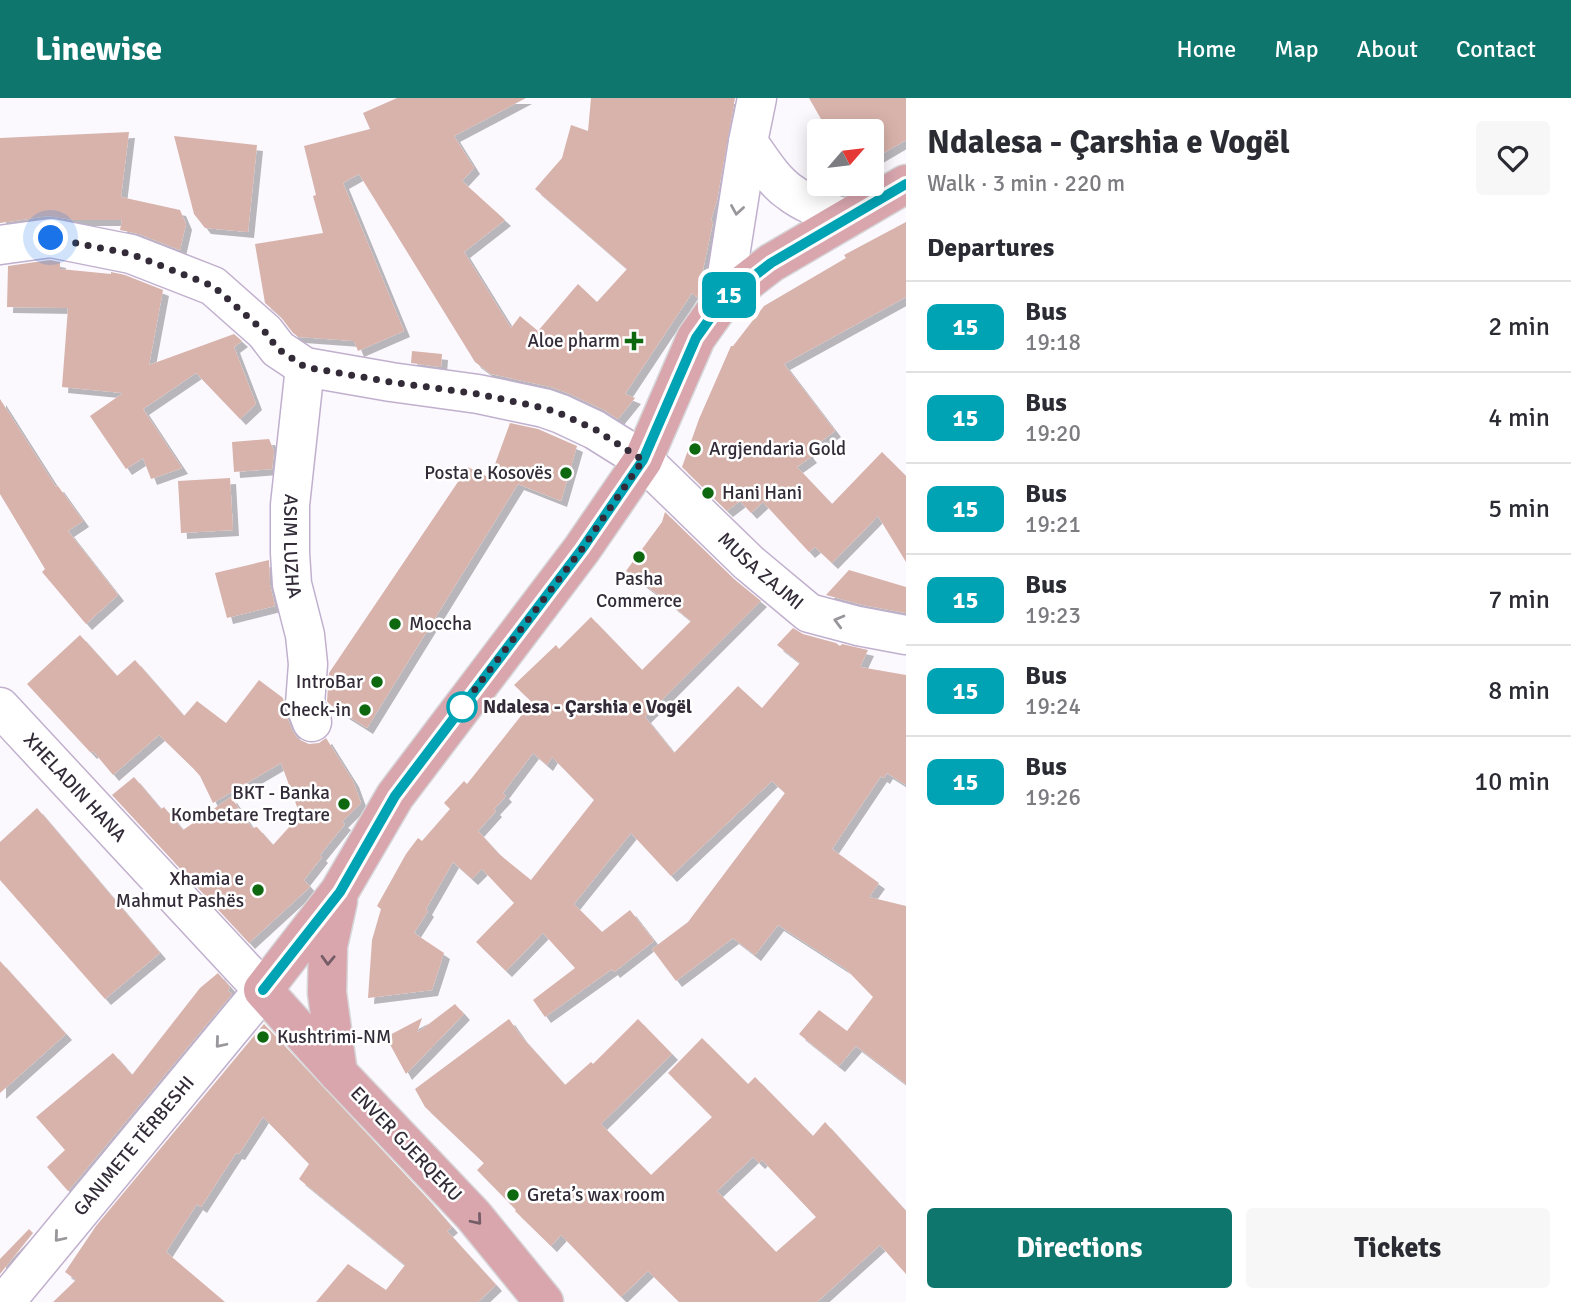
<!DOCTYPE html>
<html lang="en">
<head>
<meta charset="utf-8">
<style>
  :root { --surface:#fff; --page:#f7f7f7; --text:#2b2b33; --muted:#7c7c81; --line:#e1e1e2; --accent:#0f766e }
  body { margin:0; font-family:Signika,sans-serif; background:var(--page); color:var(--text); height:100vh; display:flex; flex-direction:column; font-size:26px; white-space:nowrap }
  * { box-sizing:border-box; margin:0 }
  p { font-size:23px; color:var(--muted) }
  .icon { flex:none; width:38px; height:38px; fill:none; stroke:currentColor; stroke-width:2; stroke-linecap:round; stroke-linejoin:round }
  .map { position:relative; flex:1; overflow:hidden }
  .sheet { display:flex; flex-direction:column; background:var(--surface); width:665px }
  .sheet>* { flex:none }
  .badge { padding:0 14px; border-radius:10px; font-size:24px; line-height:46px }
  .needle { width:46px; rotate:62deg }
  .tools { position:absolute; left:807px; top:21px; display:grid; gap:14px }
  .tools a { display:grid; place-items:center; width:77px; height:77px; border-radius:7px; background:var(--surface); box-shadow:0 4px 18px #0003; font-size:35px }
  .you { position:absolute; width:35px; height:35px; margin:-18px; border:5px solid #fff; border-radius:50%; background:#1a73e8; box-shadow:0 0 0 10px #1a73e833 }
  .map>.badge { position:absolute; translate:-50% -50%; box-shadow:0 0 0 4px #fff }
  h2 { padding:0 21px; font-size:26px; line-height:63px }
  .round { display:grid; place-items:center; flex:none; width:74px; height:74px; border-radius:7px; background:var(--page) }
  .headline { display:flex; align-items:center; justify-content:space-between; height:119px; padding:0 21px }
  h1 { font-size:33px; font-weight:800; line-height:52px }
  .action { display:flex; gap:14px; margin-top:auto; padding:14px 21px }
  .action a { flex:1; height:80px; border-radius:7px; background:var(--accent); color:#fff; font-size:28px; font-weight:800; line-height:80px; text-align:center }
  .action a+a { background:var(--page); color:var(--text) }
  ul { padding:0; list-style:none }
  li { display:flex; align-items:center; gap:21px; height:91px; padding:0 21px; border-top:2px solid var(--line) }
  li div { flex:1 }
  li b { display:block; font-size:26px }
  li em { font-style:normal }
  li .badge { min-width:77px; font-weight:700; text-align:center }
  header { display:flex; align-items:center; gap:42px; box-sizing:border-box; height:98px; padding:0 35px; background:var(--accent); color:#fff }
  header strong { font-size:33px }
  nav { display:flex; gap:38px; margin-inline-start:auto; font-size:24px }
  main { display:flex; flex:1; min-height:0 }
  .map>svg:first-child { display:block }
  .building { fill:#d8b3ab; fill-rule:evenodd; filter:url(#shadow) }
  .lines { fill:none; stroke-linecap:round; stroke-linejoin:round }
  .minor-casing { stroke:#c0b0cd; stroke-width:41 }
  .major-casing { stroke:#d6d5d7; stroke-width:41 }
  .minor { stroke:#fff; stroke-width:38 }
  .major { stroke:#d9a6ae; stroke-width:38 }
  .oneway { stroke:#99969c }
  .oneway2 { stroke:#755d67 }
  .line-casing { stroke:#fff; stroke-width:16 }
  .line { stroke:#00a3b4; stroke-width:10 }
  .walk { stroke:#332c38; stroke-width:7; stroke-dasharray:0 12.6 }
  .poi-dot { fill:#0e680f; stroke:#fff; stroke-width:2.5 }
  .stop-dot { fill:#fff; stroke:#00a3b4; stroke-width:3.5 }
  .labels { text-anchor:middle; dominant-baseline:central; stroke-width:5; stroke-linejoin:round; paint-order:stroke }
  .poi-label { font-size:19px; fill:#332c38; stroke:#fff; text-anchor:end }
  .street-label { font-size:19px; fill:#332c38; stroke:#fff }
  .stop-label { font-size:19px; font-weight:bold; fill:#332c38; stroke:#fff; text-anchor:start }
</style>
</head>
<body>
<header>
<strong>Linewise</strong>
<nav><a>Home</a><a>Map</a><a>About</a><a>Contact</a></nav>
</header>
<main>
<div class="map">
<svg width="906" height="1204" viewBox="0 0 906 1204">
  <defs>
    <filter id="shadow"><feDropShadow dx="6" dy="6" stdDeviation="0" flood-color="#0004"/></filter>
  </defs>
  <rect width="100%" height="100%" fill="#fbf8fe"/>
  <g class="building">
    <polygon points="397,0 526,0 454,38 474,70 462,83 505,122 464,154 511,230 520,218 538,233 578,186 597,204 627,171 535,91 562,60 571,27 588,33 591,0 735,0 717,102 711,122 713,124 697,200 692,195 625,296 635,300 618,321 604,312 570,296 551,289 491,276 475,264 359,76 343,85 404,233 358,253 354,243 299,239 293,235 280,218 265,205 255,146 323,135 313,98 316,97 304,48 370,31 363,15"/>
    <polygon points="809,0 906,0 906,42 872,62 872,33 843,33 836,22 825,28"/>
    <polygon points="129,34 121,99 180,112 186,126 180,152 139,136 120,132 122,122 74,122 48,118 0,125 0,40"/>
    <polygon points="174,38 257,47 248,134 205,130 194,116"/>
    <polygon points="906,124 906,199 784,266 835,333 807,354 811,359 797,369 832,406 882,354 906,378 906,464 878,418 832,465 815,449 809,454 763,404 751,415 740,403 727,413 682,369 699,321 731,248 733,248 764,208 846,160 844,157"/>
    <polygon points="50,162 60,164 60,171 111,176 111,174 125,177 163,192 149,267 234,236 242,243 234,249 256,306 240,321 196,275 143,311 182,370 151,381 143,360 126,371 90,318 123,295 62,289 68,210 7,209 8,168"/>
    <polygon points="412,253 442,256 441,269 411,265"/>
    <polygon points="0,301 56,389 58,388 83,423 68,433 118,497 86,526 42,474 45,471 0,396"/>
    <polygon points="510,325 538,331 577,348 561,403 518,386 367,630 329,606 327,603 329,575 468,369 490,380"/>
    <polygon points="269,341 274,353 272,371 234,374 232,344"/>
    <polygon points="230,380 233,432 181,435 178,383"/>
    <path d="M 665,414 L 734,481 L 761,503 L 645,619 L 674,655 L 738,588 L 762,610 L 800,565 L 777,547 L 793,530 L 803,536 L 836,545 L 840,548 L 842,546 L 868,552 L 860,569 L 906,577 L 906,687 L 887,675 L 884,680 L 881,678 L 832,751 L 879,785 L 869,799 L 906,808 L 906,986 L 856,948 L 839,968 L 799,936 L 819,912 L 847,933 L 873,899 L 846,871 L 778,827 L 755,857 L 733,840 L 676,883 L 652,851 L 688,824 L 785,695 L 772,683 L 671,778 L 631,735 L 574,806 L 602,834 L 630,812 L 654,843 L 614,874 L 612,871 L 545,919 L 533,902 L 575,870 L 543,835 L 506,873 L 476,844 L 514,805 L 482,771 L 472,781 L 453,764 L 426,811 L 428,813 L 414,835 L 444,855 L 432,892 L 368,900 L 372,842 L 381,811 L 377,808 L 406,756 L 418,740 L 422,743 L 450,711 L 444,705 L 464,683 L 467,686 L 532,604 L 514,587 L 556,547 L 559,551 L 591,519 L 642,572 L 691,523 L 668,504 L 626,473 L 662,424 ZM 533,655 L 547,667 L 552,659 L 594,702 L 531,782 L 499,756 L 478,733 L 496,713 L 494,711 L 506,698 L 503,695 Z"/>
    <polygon points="269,462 270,487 275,508 227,520 215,475"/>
    <polygon points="849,472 906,489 906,515 863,507 826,497"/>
    <polygon points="80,537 117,578 135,562 184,618 197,603 226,625 259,582 283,600 285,614 292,632 298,641 309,646 319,645 326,640 353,683 361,705 342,724 345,726 320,757 322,759 304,782 310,789 249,845 112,697 134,679 161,711 164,709 183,732 231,699 252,730 257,729 273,747 300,717 281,665 213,705 200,678 193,670 159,637 113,677 93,653 91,655 27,586"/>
    <polygon points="37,710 160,855 105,901 0,782 0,744"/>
    <polygon points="0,863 66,936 0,995"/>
    <polygon points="218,875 230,889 228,893 232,896 68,1093 47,1069 65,1052 36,1019 113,955 132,977 200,890"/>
    <polygon points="455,906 464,916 406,976 386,939 422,920 417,935"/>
    <path d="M 509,921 L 521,938 L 565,987 L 591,964 L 593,966 L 638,921 L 672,956 L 601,1026 L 651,1077 L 712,1019 L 668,975 L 702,940 L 748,986 L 755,979 L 813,1038 L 825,1024 L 906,1113 L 906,1176 L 880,1147 L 817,1204 L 679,1204 L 648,1173 L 621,1199 L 561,1137 L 551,1148 L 515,1113 L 516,1112 L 477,1072 L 484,1065 L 425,1009 L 415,991 ZM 753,1059 L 759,1065 L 762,1062 L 816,1119 L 776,1154 L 717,1093 Z"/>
    <polygon points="264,926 426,1099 452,1129 447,1133 496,1187 478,1204 316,1204 348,1166 386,1192 405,1167 299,1081 309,1066 263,1019 239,1056 236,1055 201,1109 197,1106 166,1154 225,1204 53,1204 76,1182 65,1174 96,1128"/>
    <polygon points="29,1131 33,1135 0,1176 0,1161"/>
  </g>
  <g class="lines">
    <g class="minor-casing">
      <g id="minor">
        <path d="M 748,44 C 761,62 773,83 791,95 C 807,107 827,113 846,121"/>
        <path id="s1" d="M 0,147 L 51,140 L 131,156 L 213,188 L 265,234 L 278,251 L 305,269 L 391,284 L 478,296 L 544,310 L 561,316 L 595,332 L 643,362 L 749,465 L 809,515 L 858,528 L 906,537"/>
        <polyline points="723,202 748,44 757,0"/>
        <path id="s2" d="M 305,269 L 290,407 L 290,455 L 292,486 L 305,537 L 308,566 L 305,606 L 312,624"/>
        <path id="s3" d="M 0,609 L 263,892 L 5,1204"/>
      </g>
    </g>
    <g class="major-casing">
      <g id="major">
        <polyline points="338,803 328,848 327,895 338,975"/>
        <polyline points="544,1204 473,1117 338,975 263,892 339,794 395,698 582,451 643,362 696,240 723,202 771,165 906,86"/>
      </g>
    </g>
    <use href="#minor" class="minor"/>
    <use href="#major" class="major"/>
  </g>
  <defs><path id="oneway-chevron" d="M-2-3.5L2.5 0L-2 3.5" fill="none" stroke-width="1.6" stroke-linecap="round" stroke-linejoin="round" transform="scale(1.75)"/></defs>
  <g class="oneway">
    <use href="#oneway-chevron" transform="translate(737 112) rotate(99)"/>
    <use href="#oneway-chevron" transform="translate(839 523) rotate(-165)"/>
    <use href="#oneway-chevron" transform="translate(220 945) rotate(130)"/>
    <use href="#oneway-chevron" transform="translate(59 1139) rotate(130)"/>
  </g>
  <g class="oneway2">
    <use href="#oneway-chevron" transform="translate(328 862) rotate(92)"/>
    <use href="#oneway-chevron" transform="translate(477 1122) rotate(50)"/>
  </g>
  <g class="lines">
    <g class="line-casing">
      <polyline id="line" points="263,892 340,794 395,698 582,451 643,362 696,240 723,202 771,165 906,86"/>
    </g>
    <use href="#line" class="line"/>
    <polyline class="walk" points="51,140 131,156 213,188 265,234 278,251 305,269 391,284 478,296 544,310 561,316 596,332 643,362 582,451 457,615 462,609"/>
  </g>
  <g class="poi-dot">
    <path d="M630.5 232.5h7v7h7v7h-7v7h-7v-7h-7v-7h7z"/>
    <circle cx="695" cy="351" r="7"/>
    <circle cx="566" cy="375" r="7"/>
    <circle cx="708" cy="395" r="7"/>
    <circle cx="639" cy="459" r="7"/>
    <circle cx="395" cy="526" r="7"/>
    <circle cx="377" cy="584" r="7"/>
    <circle cx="365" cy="612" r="7"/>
    <circle cx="344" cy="706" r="7"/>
    <circle cx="258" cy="792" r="7"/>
    <circle cx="263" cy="939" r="7"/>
    <circle cx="513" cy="1097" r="7"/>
  </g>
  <circle class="stop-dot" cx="462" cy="609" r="14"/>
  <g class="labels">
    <g class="poi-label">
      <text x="620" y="243">Aloe pharm</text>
      <text x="709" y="351" text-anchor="start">Argjendaria Gold</text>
      <text x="552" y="375">Posta e Kosovës</text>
      <text x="722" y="395" text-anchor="start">Hani Hani</text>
      <text x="639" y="481" text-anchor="middle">Pasha<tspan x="639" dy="22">Commerce</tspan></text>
      <text x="409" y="526" text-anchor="start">Moccha</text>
      <text x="363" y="584">IntroBar</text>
      <text x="351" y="612">Check-in</text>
      <text x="330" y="695">BKT - Banka<tspan x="330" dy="22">Kombetare Tregtare</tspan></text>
      <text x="244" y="781">Xhamia e<tspan x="244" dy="22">Mahmut Pashës</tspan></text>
      <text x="277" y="939" text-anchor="start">Kushtrimi-NM</text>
      <text x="527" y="1097" text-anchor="start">Greta’s wax room</text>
    </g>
    <g class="street-label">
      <text stroke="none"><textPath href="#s2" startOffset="180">ASIM LUZHA</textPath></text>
      <text stroke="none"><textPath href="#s1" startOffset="861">MUSA ZAJMI</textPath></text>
      <text stroke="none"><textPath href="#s3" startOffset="110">XHELADIN HANA</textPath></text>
      <text transform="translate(406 1046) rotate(46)">ENVER GJERQEKU</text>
      <text transform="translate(134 1048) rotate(-50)">GANIMETE TËRBESHI</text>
    </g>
    <g class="stop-label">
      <text x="483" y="609">Ndalesa - Çarshia e Vogël</text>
    </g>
  </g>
</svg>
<div class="tools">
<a><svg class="needle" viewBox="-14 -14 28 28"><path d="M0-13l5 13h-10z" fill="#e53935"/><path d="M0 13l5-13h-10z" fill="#7c7c81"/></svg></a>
</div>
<div class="you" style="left:51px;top:140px"></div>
<b class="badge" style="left:729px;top:197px;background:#00a3b4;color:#fff">15</b>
</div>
<section class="sheet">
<div class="headline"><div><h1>Ndalesa - Çarshia e Vogël</h1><p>Walk · 3 min · 220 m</p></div><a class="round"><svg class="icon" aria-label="heart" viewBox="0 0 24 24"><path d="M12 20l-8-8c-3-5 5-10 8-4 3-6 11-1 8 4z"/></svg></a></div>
<h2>Departures</h2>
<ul>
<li><span class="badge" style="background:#00a3b4;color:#fff">15</span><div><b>Bus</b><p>19:18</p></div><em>2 min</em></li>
<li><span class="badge" style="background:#00a3b4;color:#fff">15</span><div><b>Bus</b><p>19:20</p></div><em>4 min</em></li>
<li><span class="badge" style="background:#00a3b4;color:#fff">15</span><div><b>Bus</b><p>19:21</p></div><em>5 min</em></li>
<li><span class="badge" style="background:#00a3b4;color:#fff">15</span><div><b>Bus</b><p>19:23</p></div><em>7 min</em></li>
<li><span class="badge" style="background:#00a3b4;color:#fff">15</span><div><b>Bus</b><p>19:24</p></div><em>8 min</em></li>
<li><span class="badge" style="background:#00a3b4;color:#fff">15</span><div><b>Bus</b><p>19:26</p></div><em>10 min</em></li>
</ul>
<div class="action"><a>Directions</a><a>Tickets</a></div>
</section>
</main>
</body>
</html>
